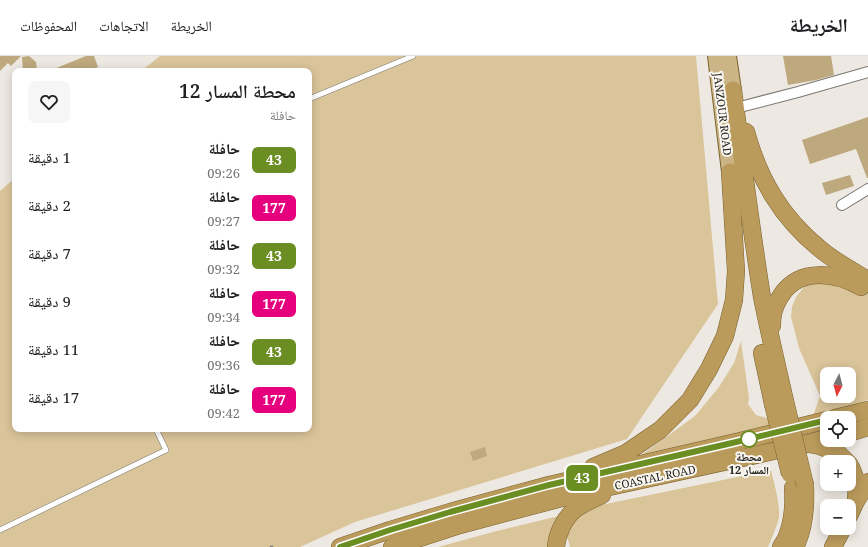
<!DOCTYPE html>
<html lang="ar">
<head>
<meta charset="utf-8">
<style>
  :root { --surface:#fff; --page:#f6f6f6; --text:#202124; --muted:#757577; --line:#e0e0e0 }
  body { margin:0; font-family:"Noto Serif","Noto Naskh Arabic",serif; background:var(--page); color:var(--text); direction:rtl; height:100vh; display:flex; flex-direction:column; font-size:15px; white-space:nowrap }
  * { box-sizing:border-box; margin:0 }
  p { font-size:13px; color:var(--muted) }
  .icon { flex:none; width:22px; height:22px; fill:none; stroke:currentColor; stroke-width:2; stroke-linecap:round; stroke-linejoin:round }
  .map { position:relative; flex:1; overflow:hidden; direction:ltr }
  .panel { position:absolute; left:12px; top:12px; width:300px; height:364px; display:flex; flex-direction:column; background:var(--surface); border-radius:8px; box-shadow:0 2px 10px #0003; direction:rtl }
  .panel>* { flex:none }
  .badge { padding:0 8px; border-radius:6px; font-size:14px; line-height:26px }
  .needle { width:26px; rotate:186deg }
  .controls { position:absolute; left:820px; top:311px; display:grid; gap:8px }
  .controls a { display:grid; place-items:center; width:36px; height:36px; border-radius:8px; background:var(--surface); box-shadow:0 2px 10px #0003; font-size:20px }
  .map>.badge { position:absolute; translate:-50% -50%; box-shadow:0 0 0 2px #fff }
  .round { display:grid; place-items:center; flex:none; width:42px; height:42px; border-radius:8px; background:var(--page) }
  .summary { display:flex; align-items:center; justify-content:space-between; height:68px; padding:0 16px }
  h1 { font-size:19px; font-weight:600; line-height:30px }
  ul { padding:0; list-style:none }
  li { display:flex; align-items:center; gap:12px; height:48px; padding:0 16px }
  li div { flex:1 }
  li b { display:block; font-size:15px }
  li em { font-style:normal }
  li .badge { min-width:44px; font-weight:700; text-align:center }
  header { display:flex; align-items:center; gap:24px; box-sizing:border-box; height:56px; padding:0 20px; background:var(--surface); border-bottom:1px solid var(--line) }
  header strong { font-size:19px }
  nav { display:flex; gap:22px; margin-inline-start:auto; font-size:14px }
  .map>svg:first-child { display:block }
  .green { fill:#dac49a; fill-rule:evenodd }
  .building { fill:#bea87d }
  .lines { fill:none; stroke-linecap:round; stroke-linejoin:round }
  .service-casing { stroke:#7b7872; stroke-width:6 }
  .minor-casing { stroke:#7b7872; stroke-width:12 }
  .primary-casing { stroke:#7a612d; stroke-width:18 }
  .trunk-casing { stroke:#7a612d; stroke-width:18 }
  .path { stroke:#888681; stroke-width:1.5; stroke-dasharray:4 2; stroke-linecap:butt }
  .service { stroke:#fff; stroke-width:5 }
  .minor { stroke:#fff; stroke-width:10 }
  .primary { stroke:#cbb485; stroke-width:16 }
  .trunk { stroke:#ba9b5c; stroke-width:17 }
  .trunk-bridge-casing { stroke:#7a612d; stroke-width:18; stroke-linecap:butt }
  .trunk-bridge { stroke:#ba9b5c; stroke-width:17 }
  .line-casing { stroke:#fff; stroke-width:9 }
  .line { stroke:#6b8e23; stroke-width:6 }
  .stop-dot { fill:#fff; stroke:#6b8e23; stroke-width:2 }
  .labels { text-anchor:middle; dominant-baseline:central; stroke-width:4; stroke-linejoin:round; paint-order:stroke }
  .street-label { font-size:11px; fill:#242320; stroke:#faf6f0 }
  .stop-label { font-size:11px; font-weight:bold; fill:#242320; stroke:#faf6f0 }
</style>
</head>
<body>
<header>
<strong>الخريطة</strong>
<nav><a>الخريطة</a><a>الاتجاهات</a><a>المحفوظات</a></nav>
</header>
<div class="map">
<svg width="868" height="491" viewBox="0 0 868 491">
  <rect width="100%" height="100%" fill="#ede9e2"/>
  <g class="green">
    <polygon points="160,0 696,0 718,248 627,383 355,466 300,491 0,491 0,135 15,122 15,373 309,373 309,15 141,15"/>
    <path d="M 825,219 L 858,230 L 868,236 L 868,344 L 832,357 L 813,360 L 820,340 L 799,292 L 791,261 L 792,251 L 796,241 L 804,231 ZM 827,318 L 849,318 L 849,340 L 827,340 Z"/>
    <polygon points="741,285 749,342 748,348 756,359 767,362 771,369 633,405 695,360 719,331 734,307"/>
    <path d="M 771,414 C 774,427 780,447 779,461 C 777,471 772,481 768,491 L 570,491 L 567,480 L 570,470 L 581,458 L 596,450 Z"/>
    <polygon points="563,459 551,491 438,491 493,476"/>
  </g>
  <g class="building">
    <polygon points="0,0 21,0 11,10 8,7 0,15"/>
    <polygon points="29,0 36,6 37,15 23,15 22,1"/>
    <polygon points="86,0 94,0 98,11 89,15 49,15"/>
    <polygon points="783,0 831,0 834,19 816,24 788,29"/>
    <polygon points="868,61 868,122 867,122 856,93 810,108 802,84"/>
    <polygon points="850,119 854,130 826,139 822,127"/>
    <polygon points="485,391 487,400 473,405 470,396"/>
  </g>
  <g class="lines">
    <g class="service-casing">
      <g id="service">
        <polyline points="309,43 413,0"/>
        <polyline points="0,474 166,394 156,373"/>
      </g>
    </g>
    <g class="minor-casing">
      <g id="minor">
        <polyline points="740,51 798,36 868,16"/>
        <polyline points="842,149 868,133"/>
      </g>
    </g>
    <g class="primary-casing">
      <g id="primary">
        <polyline points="716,0 730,116"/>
        <polyline points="728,0 733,34"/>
      </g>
    </g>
    <g class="trunk-casing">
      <g id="trunk">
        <path d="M 733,34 C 742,103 751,172 762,241 C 769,276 777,310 785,345"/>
        <path d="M 746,76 C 759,123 781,161 819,192 C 834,205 851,214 868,224"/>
        <path d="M 772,270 C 772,256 775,249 782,238 C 801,211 836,217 861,231"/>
        <polyline points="762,297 773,348"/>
        <polyline points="835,362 868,354"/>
        <polyline points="849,377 868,371"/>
        <polyline points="809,388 820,390 838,397 847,406"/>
        <path d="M 849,408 C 857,422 857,429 856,445"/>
        <polyline points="593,411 626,397 660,374 690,344 709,313 725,280 734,244 736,215 730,116"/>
        <polyline points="849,460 856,445 868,426"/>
        <polyline points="340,491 390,474 450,456 549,429 732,387 827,364"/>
        <polyline points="392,491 460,469 577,438 806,388 827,382"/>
        <path d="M 556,491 C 557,478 564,463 574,454 C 582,448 593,443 602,439"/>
        <path d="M 781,491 C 783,487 786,484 787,480 C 793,465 794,448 793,432"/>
        <path d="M 795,491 C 805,472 806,450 805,429"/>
        <polyline points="833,491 843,472"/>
      </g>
    </g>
    <polyline class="path" points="270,491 272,490 273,491"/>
    <use href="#service" class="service"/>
    <use href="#minor" class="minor"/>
    <use href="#primary" class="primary"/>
    <use href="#trunk" class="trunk"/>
    <g class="trunk-bridge-casing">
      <g id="trunk-bridge">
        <polyline points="785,345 805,429"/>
        <polyline points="773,348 790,418"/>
      </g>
    </g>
    <use href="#trunk-bridge" class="trunk-bridge"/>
  </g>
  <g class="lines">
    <g class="line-casing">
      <polyline id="line" points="340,491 390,474 450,456 549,429 732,387 827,364"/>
    </g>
    <use href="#line" class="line"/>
  </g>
  <circle class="stop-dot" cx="749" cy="383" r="8"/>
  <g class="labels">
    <g class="street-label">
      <text transform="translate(723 58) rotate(83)">JANZOUR ROAD</text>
      <text transform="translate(655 421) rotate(-12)">COASTAL ROAD</text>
    </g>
    <g class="stop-label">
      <text x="749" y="400">محطة<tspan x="749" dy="13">المسار 12</tspan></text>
    </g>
  </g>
</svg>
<div class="controls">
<a><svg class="needle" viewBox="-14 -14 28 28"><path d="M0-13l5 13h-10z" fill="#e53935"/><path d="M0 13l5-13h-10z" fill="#757577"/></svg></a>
<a><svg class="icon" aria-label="locate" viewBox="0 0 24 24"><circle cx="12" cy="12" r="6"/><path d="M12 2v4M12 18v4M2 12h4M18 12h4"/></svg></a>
<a>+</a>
<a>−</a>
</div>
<b class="badge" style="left:582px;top:422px;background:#6b8e23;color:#fff">43</b>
<section class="panel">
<div class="summary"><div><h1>محطة المسار 12</h1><p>حافلة</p></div><a class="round"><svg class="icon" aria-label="heart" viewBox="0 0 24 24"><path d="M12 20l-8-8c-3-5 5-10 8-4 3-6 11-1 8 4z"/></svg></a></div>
<ul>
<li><span class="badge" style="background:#6b8e23;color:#fff">43</span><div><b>حافلة</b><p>09:26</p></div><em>1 دقيقة</em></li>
<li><span class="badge" style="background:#e6007e;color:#fff">177</span><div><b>حافلة</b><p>09:27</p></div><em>2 دقيقة</em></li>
<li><span class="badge" style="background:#6b8e23;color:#fff">43</span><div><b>حافلة</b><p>09:32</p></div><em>7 دقيقة</em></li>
<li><span class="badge" style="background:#e6007e;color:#fff">177</span><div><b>حافلة</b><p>09:34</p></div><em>9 دقيقة</em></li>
<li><span class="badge" style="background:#6b8e23;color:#fff">43</span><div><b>حافلة</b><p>09:36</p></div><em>11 دقيقة</em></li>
<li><span class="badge" style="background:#e6007e;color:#fff">177</span><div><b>حافلة</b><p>09:42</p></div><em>17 دقيقة</em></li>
</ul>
</section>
</div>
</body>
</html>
